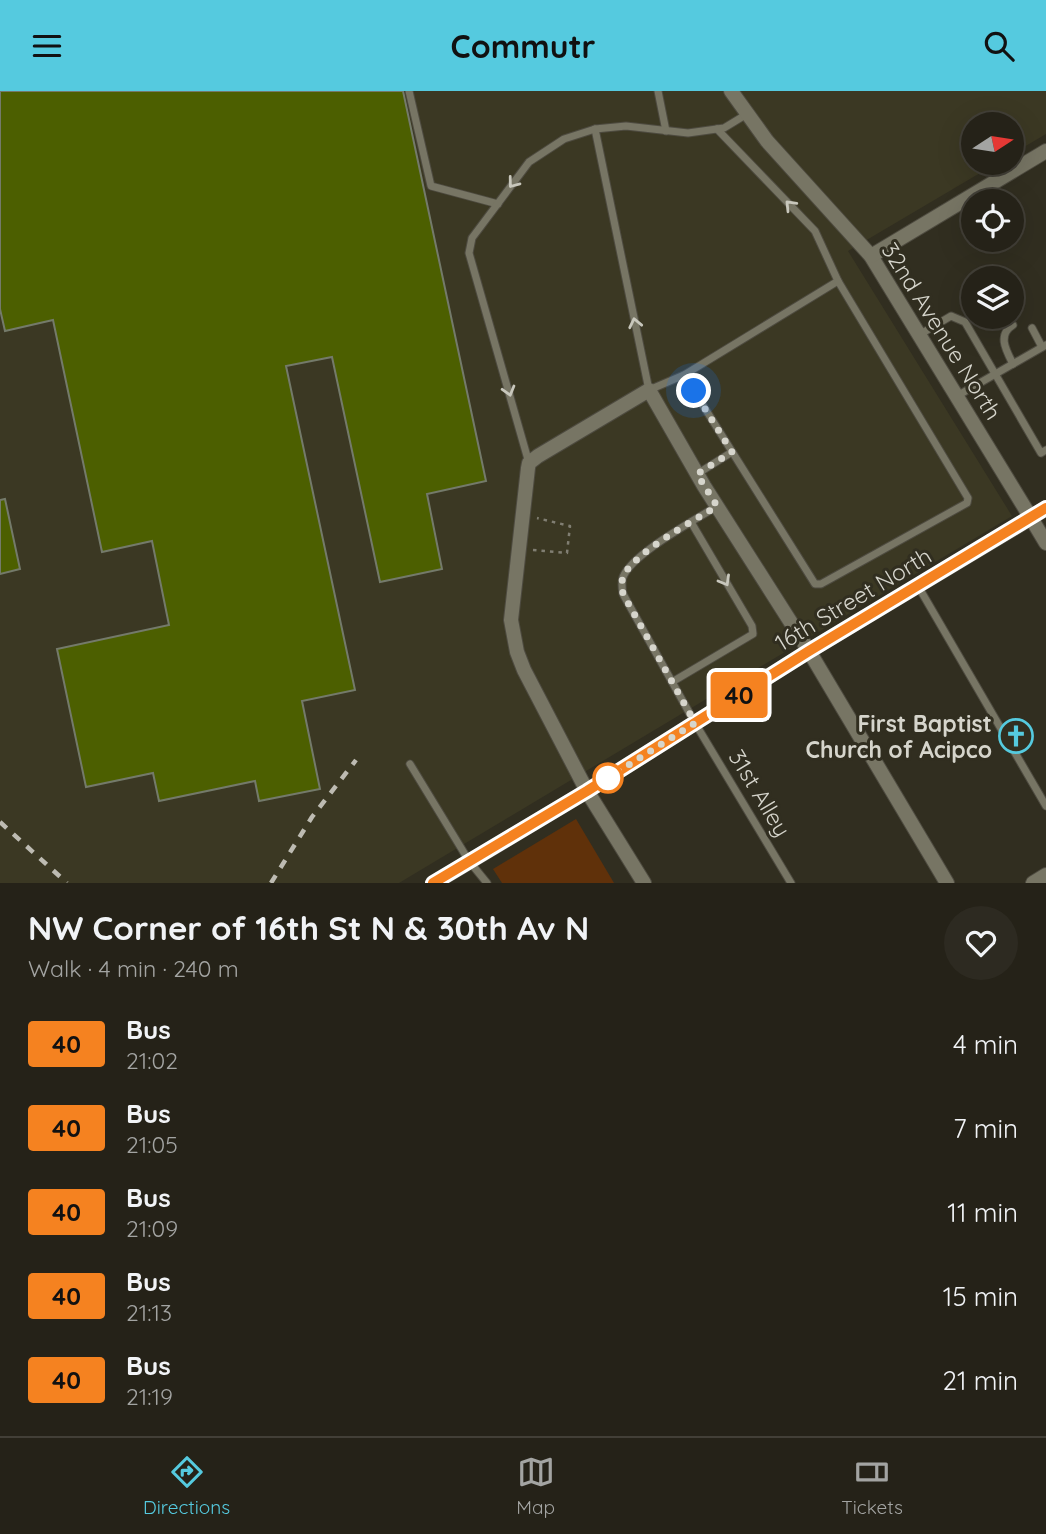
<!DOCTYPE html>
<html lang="en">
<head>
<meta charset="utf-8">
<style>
  :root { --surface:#252218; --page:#2d2a21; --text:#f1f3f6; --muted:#a3a4a2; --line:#423f37; --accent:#55cadf }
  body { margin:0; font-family:Quicksand,sans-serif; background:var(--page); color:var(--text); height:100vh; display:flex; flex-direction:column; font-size:26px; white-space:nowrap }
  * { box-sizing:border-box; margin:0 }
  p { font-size:23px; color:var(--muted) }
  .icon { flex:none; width:38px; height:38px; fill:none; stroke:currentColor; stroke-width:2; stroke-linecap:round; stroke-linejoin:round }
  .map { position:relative; height:792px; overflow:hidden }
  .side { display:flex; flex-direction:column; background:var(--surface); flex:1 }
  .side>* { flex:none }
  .badge { padding:0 14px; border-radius:5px; font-size:24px; line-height:46px }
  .needle { width:46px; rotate:78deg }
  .controls { position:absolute; left:961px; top:21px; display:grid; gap:14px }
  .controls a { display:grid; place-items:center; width:63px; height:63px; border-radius:50%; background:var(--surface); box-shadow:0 7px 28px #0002,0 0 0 2px var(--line); font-size:35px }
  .you { position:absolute; width:35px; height:35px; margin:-18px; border:5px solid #fff; border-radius:50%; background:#1a73e8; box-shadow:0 0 0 10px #1a73e833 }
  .map>.badge { position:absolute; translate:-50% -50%; box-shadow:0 0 0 4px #fff }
  .round { display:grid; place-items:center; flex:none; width:74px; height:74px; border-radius:37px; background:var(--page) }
  .overview { display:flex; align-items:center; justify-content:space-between; height:119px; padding:0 28px }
  h1 { font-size:33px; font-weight:700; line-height:52px }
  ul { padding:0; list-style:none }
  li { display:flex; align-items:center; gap:21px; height:84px; padding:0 28px }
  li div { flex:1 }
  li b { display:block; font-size:26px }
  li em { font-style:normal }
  li .badge { min-width:77px; font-weight:700; text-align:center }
  header { display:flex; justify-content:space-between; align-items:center; height:91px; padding:0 28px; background:var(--accent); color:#111; font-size:32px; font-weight:700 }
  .tab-bar { display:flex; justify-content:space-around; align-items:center; height:98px; border-top:2px solid var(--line); background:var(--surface); font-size:19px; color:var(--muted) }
  .tab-bar a { display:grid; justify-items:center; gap:4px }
  .tab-bar .on { color:var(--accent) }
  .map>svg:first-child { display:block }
  .built { fill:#3b3823 }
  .green { fill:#60310a }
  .building { fill:#4c5f00; stroke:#747a6a; stroke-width:2 }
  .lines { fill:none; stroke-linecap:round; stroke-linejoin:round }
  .service-casing { stroke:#4e4b40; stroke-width:9 }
  .minor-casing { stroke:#4e4b40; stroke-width:16 }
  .tertiary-casing { stroke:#4e4b40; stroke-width:16 }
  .path { stroke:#807e72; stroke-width:2.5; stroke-dasharray:3.5 5; stroke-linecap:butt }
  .service { stroke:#777564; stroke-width:7 }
  .minor { stroke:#777564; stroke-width:14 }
  .tertiary { stroke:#777564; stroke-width:14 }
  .rail { stroke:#bdbbb2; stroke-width:4.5; stroke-dasharray:9 9; stroke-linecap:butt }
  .oneway { stroke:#c8c7bc }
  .line-casing { stroke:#fff; stroke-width:16 }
  .line { stroke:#f58220; stroke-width:10 }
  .walk { stroke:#d6d5cc; stroke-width:7; stroke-dasharray:0 12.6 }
  .stop-dot { fill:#fff; stroke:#f58220; stroke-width:3.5 }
  .labels { text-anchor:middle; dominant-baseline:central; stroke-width:6; stroke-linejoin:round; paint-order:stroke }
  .street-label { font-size:23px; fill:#d6d5cc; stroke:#312e20 }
  .poi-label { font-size:23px; font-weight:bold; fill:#d6d5cc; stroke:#312e20; text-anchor:end }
</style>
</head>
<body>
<header><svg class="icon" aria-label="menu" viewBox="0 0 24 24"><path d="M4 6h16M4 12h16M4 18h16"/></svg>Commutr<svg class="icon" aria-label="search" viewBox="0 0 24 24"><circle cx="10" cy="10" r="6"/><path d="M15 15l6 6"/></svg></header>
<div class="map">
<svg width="1046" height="792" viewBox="0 0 1046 792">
  <rect width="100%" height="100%" fill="#312e20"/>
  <polygon class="built" points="0,0 1046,0 1046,43 1012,63 1012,33 973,33 973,72 997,72 848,160 1012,425 399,792 0,792"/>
  <polygon class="green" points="576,728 614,792 502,792 493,778"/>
  <g class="building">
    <polygon points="0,0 403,0 486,390 427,403 442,478 380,491 332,266 286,275 355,599 302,610 320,698 259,710 255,690 159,710 153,682 86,696 57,558 169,534 152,450 102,461 53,229 5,240 0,218"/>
    <polygon points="5,408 20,478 0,483 0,409"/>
  </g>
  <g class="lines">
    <g class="service-casing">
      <g id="service">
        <polyline points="409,0 431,95 498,113"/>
        <polyline points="658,0 666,40"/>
        <polyline points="595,38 649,299 684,284 838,190 815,140 717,38"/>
        <path d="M 1013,234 C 997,244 1006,259 1013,273"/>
        <polyline points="1032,237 1042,256"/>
        <polyline points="919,244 951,225 965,231 1041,362 1046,359"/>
        <polyline points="684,284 815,493 821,493 967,412 968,407 838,190"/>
        <polyline points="957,305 1046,254"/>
        <polyline points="529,372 469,162 472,147 529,71 564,48 595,38 626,35 688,42 724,37 747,23"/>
        <polyline points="697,383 732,361"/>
        <path d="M 717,415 C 694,430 633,462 623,486 C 621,492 622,497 623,503 L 695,632 L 791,792"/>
        <polyline points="918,495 1046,715"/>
        <polyline points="672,591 753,543 752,535 691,431"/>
        <polyline points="410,673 469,770 487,792"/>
      </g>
    </g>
    <g class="minor-casing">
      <g id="minor">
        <polyline points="731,0 767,50 871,165 1031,427 1046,417"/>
        <polyline points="871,165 1046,60"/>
        <polyline points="587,700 644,792"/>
        <polyline points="1033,792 1046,784"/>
      </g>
    </g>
    <g class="tertiary-casing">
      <g id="tertiary">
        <polyline points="587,700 524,579 517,561 511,529 528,377 529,372 538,365 649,299 704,395 809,560 947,792"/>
        <polyline points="434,792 587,700 809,560 1031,427 1046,452"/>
      </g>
    </g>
    <polyline class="path" points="533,459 567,462 570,435 537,427"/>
    <use href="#service" class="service"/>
    <use href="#minor" class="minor"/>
    <use href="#tertiary" class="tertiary"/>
    <g class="rail">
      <polyline points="0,731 67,792"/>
      <polyline points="271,792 312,726 356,669"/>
    </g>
  </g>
  <defs><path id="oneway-chevron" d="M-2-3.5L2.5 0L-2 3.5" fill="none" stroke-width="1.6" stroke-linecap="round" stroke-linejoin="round" transform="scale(1.75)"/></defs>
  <g class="oneway">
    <use href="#oneway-chevron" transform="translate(513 92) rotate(127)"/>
    <use href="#oneway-chevron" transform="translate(790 114) rotate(-134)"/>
    <use href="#oneway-chevron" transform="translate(635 232) rotate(-102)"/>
    <use href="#oneway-chevron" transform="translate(509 300) rotate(74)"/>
    <use href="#oneway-chevron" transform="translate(725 490) rotate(60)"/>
  </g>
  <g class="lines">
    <g class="line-casing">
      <polyline id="line" points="433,792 587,700 809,560 1046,417"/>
    </g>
    <use href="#line" class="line"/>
    <path class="walk" d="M 608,687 L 695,632 L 623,503 C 622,497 621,492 623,486 C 633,462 694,430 717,415 L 697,383 L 732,361 L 694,300"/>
  </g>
  <defs>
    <g id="church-ring" transform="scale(1.75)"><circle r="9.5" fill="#312e20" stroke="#55cadf" stroke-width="1.5"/><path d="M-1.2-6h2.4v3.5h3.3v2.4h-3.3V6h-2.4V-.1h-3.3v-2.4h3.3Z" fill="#55cadf"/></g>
  </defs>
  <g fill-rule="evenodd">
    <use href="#church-ring" x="1016" y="645"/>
  </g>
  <circle class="stop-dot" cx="608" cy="687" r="14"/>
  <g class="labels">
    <g class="street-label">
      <text transform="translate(942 240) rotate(58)">32nd Avenue North</text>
      <text transform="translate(853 508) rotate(-31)">16th Street North</text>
      <text transform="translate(760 702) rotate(59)">31st Alley</text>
    </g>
    <g class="poi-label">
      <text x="992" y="632">First Baptist<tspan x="992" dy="26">Church of Acipco</tspan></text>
    </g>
  </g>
</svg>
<div class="controls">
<a><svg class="needle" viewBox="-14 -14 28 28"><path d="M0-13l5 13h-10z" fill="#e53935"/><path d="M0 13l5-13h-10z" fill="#a3a4a2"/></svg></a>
<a><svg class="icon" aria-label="locate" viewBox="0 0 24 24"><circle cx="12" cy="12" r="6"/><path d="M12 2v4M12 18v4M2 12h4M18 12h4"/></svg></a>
<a><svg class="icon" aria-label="layers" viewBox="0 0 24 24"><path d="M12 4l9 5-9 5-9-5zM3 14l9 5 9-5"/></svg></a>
</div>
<div class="you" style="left:694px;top:300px"></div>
<b class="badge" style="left:739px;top:604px;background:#f58220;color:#111">40</b>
</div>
<section class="side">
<div class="overview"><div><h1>NW Corner of 16th St N &amp; 30th Av N</h1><p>Walk · 4 min · 240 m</p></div><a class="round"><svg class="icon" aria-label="heart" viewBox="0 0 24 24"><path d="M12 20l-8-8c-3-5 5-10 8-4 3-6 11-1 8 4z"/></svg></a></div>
<ul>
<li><span class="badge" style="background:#f58220;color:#111">40</span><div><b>Bus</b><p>21:02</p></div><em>4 min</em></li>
<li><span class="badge" style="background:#f58220;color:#111">40</span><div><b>Bus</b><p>21:05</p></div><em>7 min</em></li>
<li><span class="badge" style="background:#f58220;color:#111">40</span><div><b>Bus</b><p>21:09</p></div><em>11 min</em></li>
<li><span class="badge" style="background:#f58220;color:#111">40</span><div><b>Bus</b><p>21:13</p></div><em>15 min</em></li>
<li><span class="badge" style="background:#f58220;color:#111">40</span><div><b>Bus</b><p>21:19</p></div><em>21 min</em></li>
</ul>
</section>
<nav class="tab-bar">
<a class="on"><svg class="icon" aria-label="directions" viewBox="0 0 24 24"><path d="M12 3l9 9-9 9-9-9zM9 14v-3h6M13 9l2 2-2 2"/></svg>Directions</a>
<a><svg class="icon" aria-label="map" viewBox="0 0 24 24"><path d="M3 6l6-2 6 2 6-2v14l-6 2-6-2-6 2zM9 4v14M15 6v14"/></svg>Map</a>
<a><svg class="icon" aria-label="tickets" viewBox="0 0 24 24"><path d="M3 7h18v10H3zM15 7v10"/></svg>Tickets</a>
</nav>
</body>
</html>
